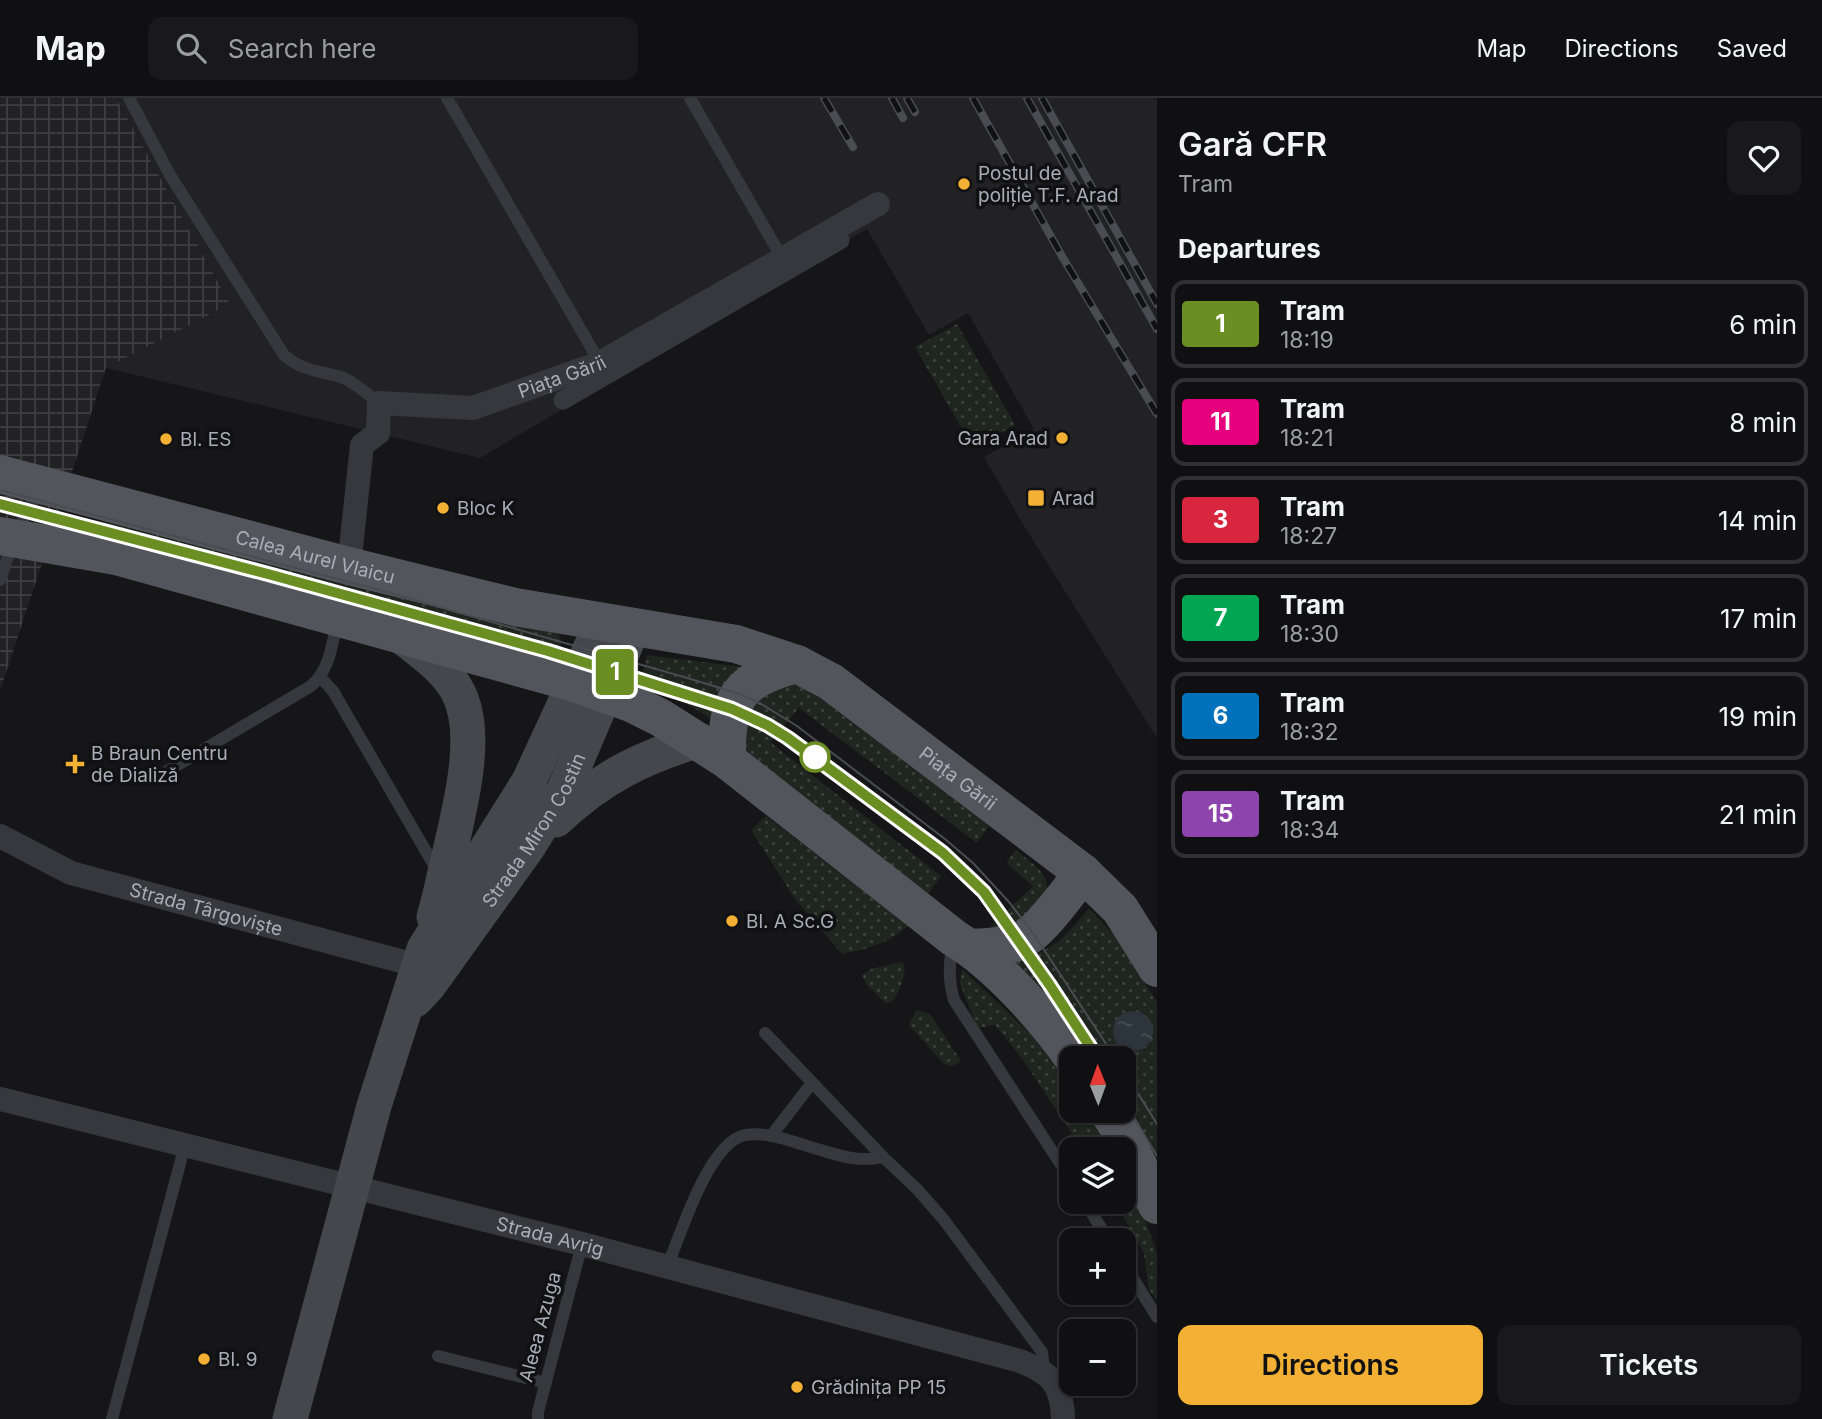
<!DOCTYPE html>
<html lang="en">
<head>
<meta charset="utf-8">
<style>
  :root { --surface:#101012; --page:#19191b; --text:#f1f3f6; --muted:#9c9d9f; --line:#303032; --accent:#f2b134 }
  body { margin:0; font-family:Inter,sans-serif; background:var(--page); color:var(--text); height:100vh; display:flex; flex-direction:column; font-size:26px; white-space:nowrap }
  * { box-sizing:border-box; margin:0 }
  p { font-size:23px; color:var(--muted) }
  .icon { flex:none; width:38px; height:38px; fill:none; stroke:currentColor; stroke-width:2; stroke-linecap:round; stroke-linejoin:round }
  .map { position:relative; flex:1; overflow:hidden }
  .details { display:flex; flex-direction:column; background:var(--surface); width:665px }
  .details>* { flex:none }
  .badge { padding:0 14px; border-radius:5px; font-size:24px; line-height:46px }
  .needle { width:46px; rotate:359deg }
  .tools { position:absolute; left:1059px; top:948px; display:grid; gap:14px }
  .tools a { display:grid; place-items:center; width:77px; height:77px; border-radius:14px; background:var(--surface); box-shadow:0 2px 5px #0004,0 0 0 2px var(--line); font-size:35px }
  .map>.badge { position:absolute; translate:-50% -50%; box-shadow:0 0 0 4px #fff }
  h2 { padding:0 21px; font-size:26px; line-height:63px }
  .round { display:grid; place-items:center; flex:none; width:74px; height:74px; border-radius:14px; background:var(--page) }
  .headline { display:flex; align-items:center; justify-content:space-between; height:119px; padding:0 21px }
  h1 { font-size:33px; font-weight:600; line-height:52px }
  .action { display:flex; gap:14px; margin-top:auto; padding:14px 21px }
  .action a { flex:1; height:80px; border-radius:14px; background:var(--accent); color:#111; font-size:28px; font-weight:600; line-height:80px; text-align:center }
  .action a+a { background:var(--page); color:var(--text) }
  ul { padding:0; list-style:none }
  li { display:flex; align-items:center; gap:21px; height:88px; margin:0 14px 10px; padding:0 7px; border:4px solid var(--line); border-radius:14px }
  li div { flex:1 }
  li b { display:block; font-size:26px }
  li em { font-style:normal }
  li .badge { min-width:77px; font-weight:700; text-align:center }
  header { display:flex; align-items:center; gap:42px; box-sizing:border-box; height:98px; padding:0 35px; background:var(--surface); border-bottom:2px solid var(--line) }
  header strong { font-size:33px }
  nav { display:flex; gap:38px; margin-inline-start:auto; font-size:24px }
  .search { width:490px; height:63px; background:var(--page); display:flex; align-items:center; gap:18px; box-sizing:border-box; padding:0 24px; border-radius:14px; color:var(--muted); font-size:26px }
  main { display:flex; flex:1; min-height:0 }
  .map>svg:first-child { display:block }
  .built { fill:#222225 }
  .industrial { fill:url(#industrial-grid) }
  .grass { fill:url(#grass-dots) }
  .water { fill:url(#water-ripples) }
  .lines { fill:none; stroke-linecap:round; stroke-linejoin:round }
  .service { stroke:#37383d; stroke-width:12 }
  .pedestrian { stroke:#37383d; stroke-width:19 }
  .minor { stroke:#37383d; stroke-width:24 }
  .secondary { stroke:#45474d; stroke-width:35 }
  .primary { stroke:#53555c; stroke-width:38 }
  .tram { stroke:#4a4c52; stroke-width:2 }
  .rail-casing { stroke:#4a4c52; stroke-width:8 }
  .rail { stroke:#111113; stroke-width:5; stroke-dasharray:16; stroke-linecap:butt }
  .line-casing { stroke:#fff; stroke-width:16 }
  .line { stroke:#6b8e23; stroke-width:10 }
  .poi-dot { fill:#f2b134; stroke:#111113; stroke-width:2.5 }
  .stop-dot { fill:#fff; stroke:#6b8e23; stroke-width:3.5 }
  .labels { text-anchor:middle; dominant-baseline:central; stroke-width:7; stroke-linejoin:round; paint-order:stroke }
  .poi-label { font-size:19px; fill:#a8adb8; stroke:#111113; text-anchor:start }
  .street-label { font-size:19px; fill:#a8adb8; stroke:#111113 }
</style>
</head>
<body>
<header>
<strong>Map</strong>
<div class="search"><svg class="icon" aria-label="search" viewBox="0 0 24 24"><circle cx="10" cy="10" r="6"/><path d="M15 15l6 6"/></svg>Search here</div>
<nav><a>Map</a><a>Directions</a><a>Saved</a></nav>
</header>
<main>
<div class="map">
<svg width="1157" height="1321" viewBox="0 0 1157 1321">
  <defs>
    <pattern id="industrial-grid" width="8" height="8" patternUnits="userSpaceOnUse" patternTransform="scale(1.75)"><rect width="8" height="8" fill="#222225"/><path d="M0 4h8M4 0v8" fill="none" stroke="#3f3f43"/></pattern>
    <pattern id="grass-dots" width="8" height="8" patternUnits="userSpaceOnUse" patternTransform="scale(1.75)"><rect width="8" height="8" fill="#1e261f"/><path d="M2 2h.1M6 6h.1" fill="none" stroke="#3c433d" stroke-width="1.8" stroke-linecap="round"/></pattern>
    <pattern id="water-ripples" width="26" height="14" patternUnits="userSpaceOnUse" patternTransform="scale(1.75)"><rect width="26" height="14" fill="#2c353c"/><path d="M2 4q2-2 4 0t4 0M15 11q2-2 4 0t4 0" fill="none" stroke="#485056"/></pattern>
  </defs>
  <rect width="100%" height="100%" fill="#161618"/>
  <polygon class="built" points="116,0 1157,0 1157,640 1024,428 984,359 1034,331 968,215 929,237 867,131 480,360 106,270 230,206"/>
  <polygon class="industrial" points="0,0 116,0 230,206 106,270 0,593"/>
  <g class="grass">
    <polygon points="957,226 1015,327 973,350 915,249"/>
    <path d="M 108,411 L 557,533 C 564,544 561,550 554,560 L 427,523 L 100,435 Z"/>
    <polygon points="647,557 743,569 722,628 681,602 640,585"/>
    <polygon points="793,586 811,593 989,728 977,745 799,610 770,644 941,778 928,796 759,665 742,647 753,596"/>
    <path d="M 766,718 L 908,828 C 890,845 866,851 842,856 L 795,801 L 751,732 Z"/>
    <path d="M 1016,752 C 1040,772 1054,777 1045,811 L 982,840 L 993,826 L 1033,788 L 1008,767 L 1007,763 Z"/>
    <path d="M 1089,810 L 1114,837 L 1157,904 L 1157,1063 L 1124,1008 L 1124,961 L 1091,961 L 1005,864 C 1048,858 1062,843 1089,810 Z"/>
    <path d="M 900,864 L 904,866 C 907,876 899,894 892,904 L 885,905 L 866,886 L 862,877 L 871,871 Z"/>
    <polygon points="962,871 1039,944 1066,979 1071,986 1071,1013 1088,1013 1110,1052 1083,1052 1023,962 995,927 978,930 960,886"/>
    <polygon points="916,912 930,916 961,963 952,968 944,966 909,927"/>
    <polygon points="1124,1075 1141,1109 1157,1156 1157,1202 1149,1192 1144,1155 1115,1104 1124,1104"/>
  </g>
  <circle class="water" cx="1133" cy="933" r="20"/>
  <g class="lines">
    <g class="service">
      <path d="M 129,0 L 170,77 L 284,257 C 304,274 318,272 341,279 C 355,284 367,296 379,305"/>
      <polyline points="447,0 600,265"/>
      <polyline points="690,0 782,160"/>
      <polyline points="0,482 14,441 39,390"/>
      <polyline points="321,580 333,593 438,774"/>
      <path d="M 159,678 L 311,588 C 330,571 332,547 337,523"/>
      <path d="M 953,844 C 949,865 948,881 954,902 L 1071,1082"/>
      <polyline points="765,935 883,1059 917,1091 944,1122 1042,1254 1044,1272"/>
      <polyline points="771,1038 812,985"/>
      <polyline points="1085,1104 1109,1143"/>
      <polyline points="1124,1166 1157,1219"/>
      <path d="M 667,1169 C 681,1136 708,1045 745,1037 C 767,1033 793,1044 814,1050 C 837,1057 859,1065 883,1059"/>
      <polyline points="438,1258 546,1285"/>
      <polyline points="112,1321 185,1047"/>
      <polyline points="538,1321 538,1314 582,1146"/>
    </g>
    <polyline class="pedestrian" points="563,302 840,142"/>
    <g class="minor">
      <path id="s1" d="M 349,468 L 362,347 L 378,335 L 379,305 L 473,310 L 600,265 L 878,106"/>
      <path id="s2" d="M 0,738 L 71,775 L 419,868"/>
      <path id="s3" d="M 0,1001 L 582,1146 L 1020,1263 C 1051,1275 1062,1286 1063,1321"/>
    </g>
    <g class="secondary">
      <path d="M 397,535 C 417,551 446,570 458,594 C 481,638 458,716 448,762 C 443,781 440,800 434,819"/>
      <path d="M 556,722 C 600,680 641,660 699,642"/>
      <path id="s4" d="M 415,902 L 429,887 L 528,749 L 564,692 L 633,530"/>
      <polyline points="290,1321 374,1008 424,851 529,683 602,525"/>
    </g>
    <g class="primary">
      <path id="s5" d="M 0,376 L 349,468 L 515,509 L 736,546 L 797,566 L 831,584 L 1083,775 L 1120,811 L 1157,870"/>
      <path d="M 0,438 L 116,458 L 575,585 L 631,605 L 661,620 L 727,662 L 954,840 C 996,865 1046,921 1074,961"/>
      <path d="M 727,662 C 726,601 737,581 797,566"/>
      <path d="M 971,850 C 987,849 1005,849 1020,843 C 1040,835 1069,792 1083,775"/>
      <polyline points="1108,1013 1124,1038 1157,1107"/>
    </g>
    <g class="tram">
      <polyline points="0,392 383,493 684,579 740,596 763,607 797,628 945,741 973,765 1009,804 1033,835 1116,961"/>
      <polyline points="0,406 548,553 732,611 767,627 788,640 942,755 983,794 1077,928 1098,961"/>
      <polyline points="1124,973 1157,1026"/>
      <polyline points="1124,1003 1157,1058"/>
    </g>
    <g class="rail-casing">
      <g id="rail">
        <polyline points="824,0 853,49"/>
        <polyline points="892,0 903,20"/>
        <polyline points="907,0 915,14"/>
        <polyline points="973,0 1063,160 1157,316"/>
        <polyline points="1027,0 1157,231"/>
        <polyline points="1042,0 1157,206"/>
      </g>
    </g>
    <use href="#rail" class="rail"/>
  </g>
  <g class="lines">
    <g class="line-casing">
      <polyline id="line" points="0,406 268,476 548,553 732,611 767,627 788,640 943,755 984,794 1049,886 1098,961"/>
    </g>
    <use href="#line" class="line"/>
  </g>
  <g class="poi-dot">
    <circle cx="964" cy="86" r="7"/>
    <circle cx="1062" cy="340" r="7"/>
    <circle cx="166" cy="341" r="7"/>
    <rect x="1027" y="391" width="18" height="18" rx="3.5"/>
    <circle cx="443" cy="410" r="7"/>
    <path d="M71.5 655.5h7v7h7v7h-7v7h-7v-7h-7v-7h7z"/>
    <circle cx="732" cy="823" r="7"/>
    <circle cx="204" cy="1261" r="7"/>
    <circle cx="797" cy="1289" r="7"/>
  </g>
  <circle class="stop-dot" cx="815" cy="659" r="14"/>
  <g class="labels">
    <g class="poi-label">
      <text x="978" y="75">Postul de<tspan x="978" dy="22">poliție T.F. Arad</tspan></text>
      <text x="1048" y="340" text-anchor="end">Gara Arad</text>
      <text x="180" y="341">Bl. ES</text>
      <text x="1052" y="400">Arad</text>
      <text x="457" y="410">Bloc K</text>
      <text x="91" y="655">B Braun Centru<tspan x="91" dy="22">de Dializă</tspan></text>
      <text x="746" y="823">Bl. A Sc.G</text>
      <text x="218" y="1261">Bl. 9</text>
      <text x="811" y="1289">Grădinița PP 15</text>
    </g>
    <g class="street-label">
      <text stroke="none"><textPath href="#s1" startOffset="360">Piața Gării</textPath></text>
      <text stroke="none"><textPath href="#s5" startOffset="326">Calea Aurel Vlaicu</textPath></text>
      <text stroke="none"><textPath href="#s5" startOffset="1018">Piața Gării</textPath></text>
      <text stroke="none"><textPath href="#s4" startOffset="208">Strada Miron Costin</textPath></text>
      <text stroke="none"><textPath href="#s2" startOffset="220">Strada Târgoviște</textPath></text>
      <text stroke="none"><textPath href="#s3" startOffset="567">Strada Avrig</textPath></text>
      <text transform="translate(540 1229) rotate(-75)">Aleea Azuga</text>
    </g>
  </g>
</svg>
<div class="tools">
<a><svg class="needle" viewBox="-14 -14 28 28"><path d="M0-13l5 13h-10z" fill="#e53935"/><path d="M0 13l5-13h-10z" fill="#9c9d9f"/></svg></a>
<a><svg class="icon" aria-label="layers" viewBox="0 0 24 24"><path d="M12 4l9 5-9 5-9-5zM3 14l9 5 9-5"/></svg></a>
<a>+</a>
<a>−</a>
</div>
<b class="badge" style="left:615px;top:574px;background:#6b8e23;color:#fff">1</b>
</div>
<section class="details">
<div class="headline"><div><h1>Gară CFR</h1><p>Tram</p></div><a class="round"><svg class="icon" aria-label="heart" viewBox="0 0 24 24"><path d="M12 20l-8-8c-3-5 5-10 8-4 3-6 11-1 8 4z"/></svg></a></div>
<h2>Departures</h2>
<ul>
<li><span class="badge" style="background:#6b8e23;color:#fff">1</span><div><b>Tram</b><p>18:19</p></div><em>6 min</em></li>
<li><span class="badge" style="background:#e6007e;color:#fff">11</span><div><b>Tram</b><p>18:21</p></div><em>8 min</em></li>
<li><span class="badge" style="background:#d7263d;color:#fff">3</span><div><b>Tram</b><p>18:27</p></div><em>14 min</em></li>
<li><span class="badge" style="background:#00a651;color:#fff">7</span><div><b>Tram</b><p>18:30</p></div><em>17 min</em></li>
<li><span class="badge" style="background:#0072bc;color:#fff">6</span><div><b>Tram</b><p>18:32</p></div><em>19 min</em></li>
<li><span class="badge" style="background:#8e44ad;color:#fff">15</span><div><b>Tram</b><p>18:34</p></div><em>21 min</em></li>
</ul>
<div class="action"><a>Directions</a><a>Tickets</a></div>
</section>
</main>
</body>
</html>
